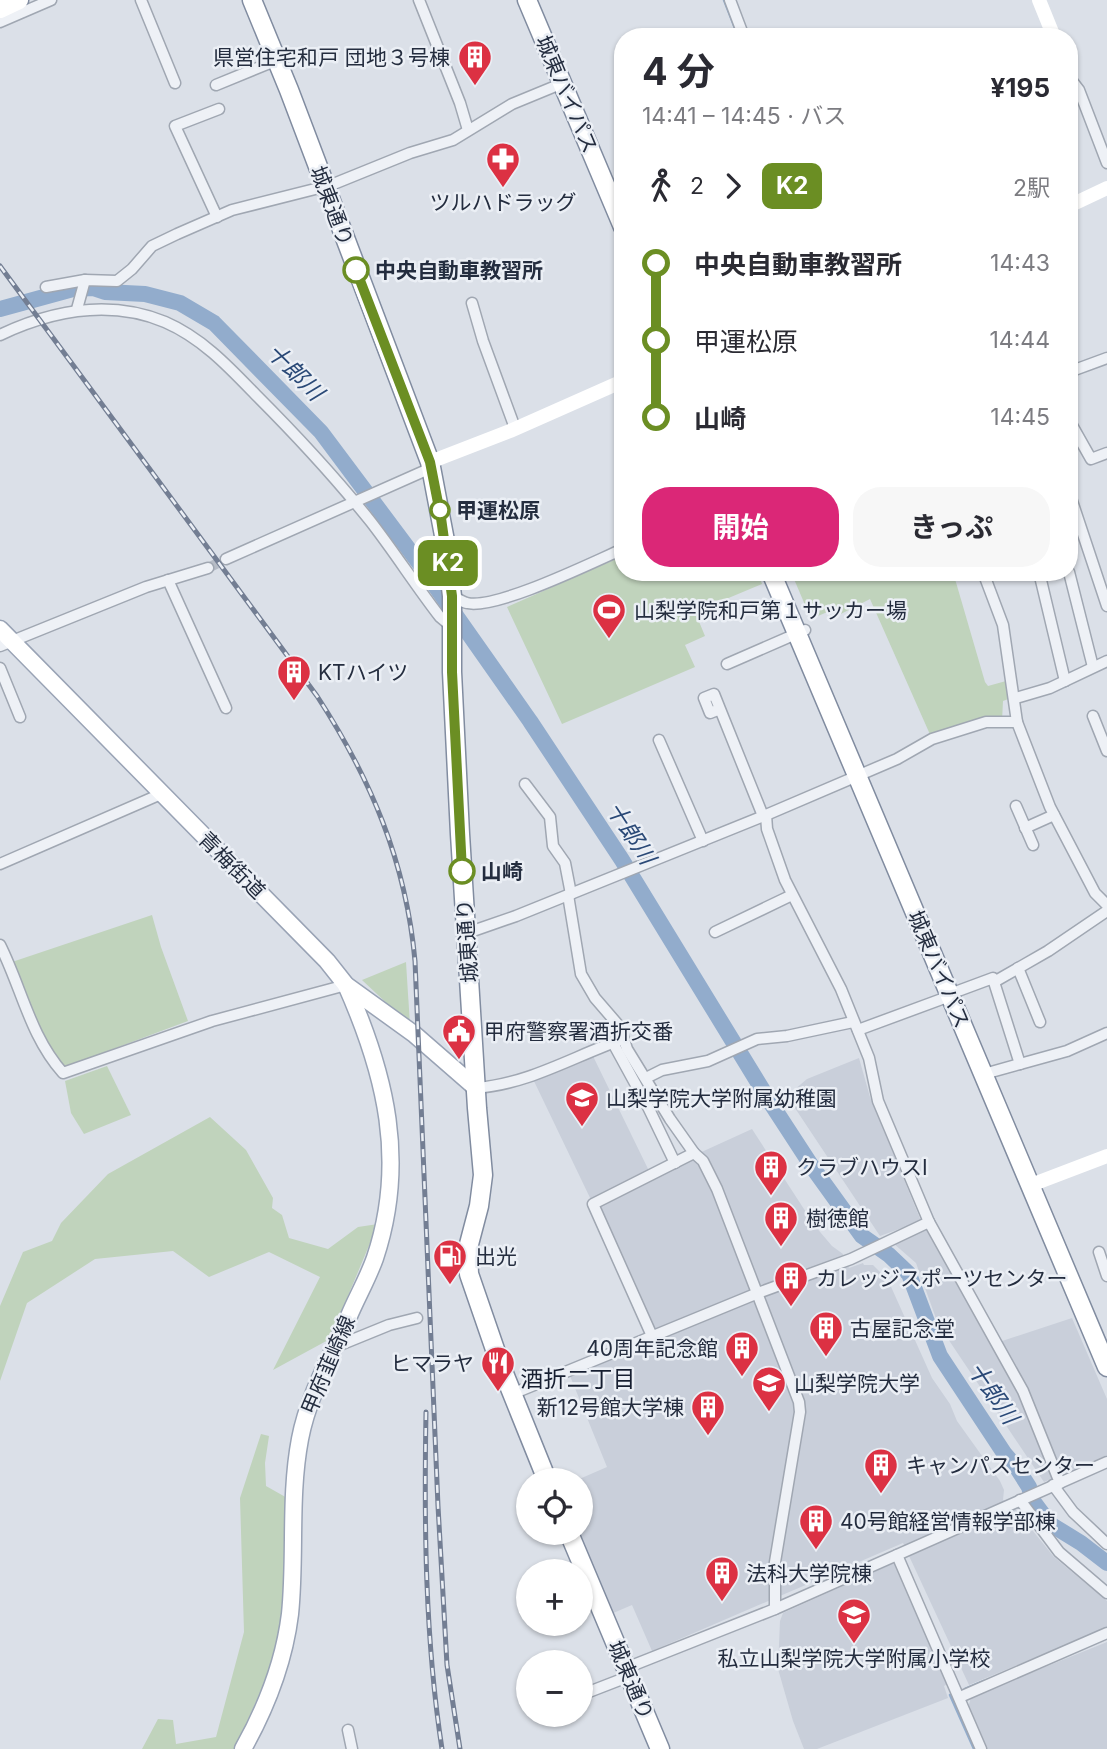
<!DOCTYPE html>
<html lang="ja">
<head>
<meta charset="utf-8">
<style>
  :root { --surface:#fff; --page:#f7f7f7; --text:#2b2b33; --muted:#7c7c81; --accent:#db2777 }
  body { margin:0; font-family:Inter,"Noto Sans JP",sans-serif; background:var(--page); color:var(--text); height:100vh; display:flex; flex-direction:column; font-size:26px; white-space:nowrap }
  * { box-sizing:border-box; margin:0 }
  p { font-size:23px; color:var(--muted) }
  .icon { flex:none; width:38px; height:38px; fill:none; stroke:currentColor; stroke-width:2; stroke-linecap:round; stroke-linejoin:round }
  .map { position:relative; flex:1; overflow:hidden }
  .panel { position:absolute; left:614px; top:28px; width:464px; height:553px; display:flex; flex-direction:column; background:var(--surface); border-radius:28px; box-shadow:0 2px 5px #0004 }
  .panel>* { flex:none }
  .badge { padding:0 14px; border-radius:10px; font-size:24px; line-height:46px }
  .fabs { position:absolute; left:516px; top:1468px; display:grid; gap:14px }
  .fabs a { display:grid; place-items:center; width:77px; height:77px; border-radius:50%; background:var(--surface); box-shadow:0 2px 5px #0004; font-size:35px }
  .map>.badge { position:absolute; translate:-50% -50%; box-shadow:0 0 0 4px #fff }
  .legs { display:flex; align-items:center; gap:10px; height:77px; padding:0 28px; font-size:23px }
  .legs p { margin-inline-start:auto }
  .overview { display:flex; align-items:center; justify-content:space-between; height:119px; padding:0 28px }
  h1 { font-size:38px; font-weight:700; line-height:52px }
  .button { display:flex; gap:14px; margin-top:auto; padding:14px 28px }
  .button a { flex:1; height:80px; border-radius:28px; background:var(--accent); color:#fff; font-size:28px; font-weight:700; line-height:80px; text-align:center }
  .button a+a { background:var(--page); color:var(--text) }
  ul { padding:0 28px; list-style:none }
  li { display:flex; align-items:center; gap:24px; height:77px; font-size:26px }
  li i { display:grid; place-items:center; width:10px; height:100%; margin:0 9px; background:currentColor }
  li i::after { content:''; width:18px; height:18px; margin:-9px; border:5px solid; border-radius:50%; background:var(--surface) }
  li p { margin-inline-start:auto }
  li:first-child i { background:linear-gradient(#0000 50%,currentColor 0) }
  li:last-child i { background:linear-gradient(currentColor 50%,#0000 0) }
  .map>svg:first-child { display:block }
  .built { fill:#c9cfda }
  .green { fill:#c0d3bc }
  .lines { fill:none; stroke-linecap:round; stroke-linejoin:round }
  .stream { stroke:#92accc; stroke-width:2.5 }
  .river { stroke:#92accc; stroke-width:16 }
  .street-tunnel { stroke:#b6bcc6; stroke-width:10; stroke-dasharray:10 5; stroke-linecap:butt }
  .street-casing { stroke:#a0a7b2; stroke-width:13 }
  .primary-casing { stroke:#99a3b5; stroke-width:19 }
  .highway-casing { stroke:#818ca0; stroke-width:21 }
  .street { stroke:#eef1f6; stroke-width:10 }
  .secondary { stroke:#fff; stroke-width:14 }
  .primary { stroke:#fff; stroke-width:16 }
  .highway { stroke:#fff; stroke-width:18 }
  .rail-casing { stroke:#737e93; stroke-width:5 }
  .rail { stroke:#ebeff5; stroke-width:2.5; stroke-dasharray:8; stroke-linecap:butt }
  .line-1-casing { stroke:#fff; stroke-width:16 }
  .line-1 { stroke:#6b8e23; stroke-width:10 }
  .stop-1-dot { fill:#fff; stroke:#6b8e23; stroke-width:3.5 }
  .labels { text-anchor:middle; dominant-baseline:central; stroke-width:5; stroke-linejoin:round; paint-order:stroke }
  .poi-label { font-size:21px; fill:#242d3f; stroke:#ebeff5; text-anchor:start }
  .street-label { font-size:21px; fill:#242d3f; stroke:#ebeff5 }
  .stop-label { font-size:21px; font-weight:bold; fill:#242d3f; stroke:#ebeff5; text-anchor:start }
  .water-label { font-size:23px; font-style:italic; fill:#2a4977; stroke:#ebeff5 }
  .neighbourhood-label { font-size:23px; fill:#161e30; stroke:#ebeff5 }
</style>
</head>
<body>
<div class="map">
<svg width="1107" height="1749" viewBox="0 0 1107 1749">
  <rect width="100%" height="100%" fill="#dbe0e8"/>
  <g class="built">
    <polygon points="591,1052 651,1175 752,1129 815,1226 832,1246 843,1254 849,1268 863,1263 864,1265 873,1265 888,1280 932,1378 950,1404 957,1421 1000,1481 1004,1490 1003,1500 1016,1510 1054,1557 1107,1601 1107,1628 969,1685 903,1543 652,1651 632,1605 611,1614 575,1533 581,1533 581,1480 577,1480 607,1467 570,1376 651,1336 593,1204 532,1077"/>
    <polygon points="859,1058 870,1097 921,1221 880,1236 787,1096 807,1079"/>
    <polygon points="928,1227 993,1344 1072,1318 1107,1399 1107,1455 1044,1482 938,1324 916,1263 893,1243"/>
    <polygon points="894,1563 947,1684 944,1686 948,1698 817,1749 804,1749 793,1721 778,1669 780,1621 783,1613"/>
    <polygon points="1107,1642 1107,1749 987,1749 968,1708 971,1697"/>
  </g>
  <g class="green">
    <polygon points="623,556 623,572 758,572 762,584 695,612 705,636 685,645 695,667 562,724 507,607"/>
    <polygon points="791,572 929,572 941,574 953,572 985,682 988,686 1006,681 1011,698 1003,701 1002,721 932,739 870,599 835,617 832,610 811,619"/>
    <path d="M 152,915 L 161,947 L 188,1021 L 65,1067 C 35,1045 25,995 12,962 Z"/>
    <polygon points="406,962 410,1025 362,980"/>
    <polygon points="107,1066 131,1115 84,1134 71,1113 65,1081"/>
    <polygon points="210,1117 246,1150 273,1198 272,1208 282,1215 289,1238 328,1249 358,1227 378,1224 330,1339 273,1370 320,1277 269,1252 209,1277 173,1251 95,1259 27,1303 0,1381 0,1306 23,1252 52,1241 61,1223 108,1174"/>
    <polygon points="261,1434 269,1436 265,1463 266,1486 289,1499 285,1611 269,1672 235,1749 142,1749 158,1719 173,1720 176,1744 216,1737 244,1632 240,1498"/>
  </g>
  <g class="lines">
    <g class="stream">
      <polyline points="724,0 738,36"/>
      <polyline points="965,1689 984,1681"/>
      <polyline points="950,1695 974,1749"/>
    </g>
    <polyline class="river" points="0,309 73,289 93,288 105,292 145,294 180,303 214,323 321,432 419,563 530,721 622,860 770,1102 813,1168 862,1236 889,1255 909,1274 940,1356 1004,1453 1017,1468 1029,1487 1033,1501 1050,1524 1081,1543 1107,1563"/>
    <polyline class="street-tunnel" points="208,568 226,559"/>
    <g class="street-casing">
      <g id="street">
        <polyline points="141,0 175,83"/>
        <polyline points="419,0 460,103 468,130"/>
        <polyline points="730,0 744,37"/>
        <polyline points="0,22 51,0"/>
        <polyline points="1069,77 1079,90 1107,163"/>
        <polyline points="216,85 277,60"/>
        <polyline points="217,217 175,126 219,109"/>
        <polyline points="46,287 85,280 117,281 132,269 152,246 177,234 232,210 331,185 410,153 453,140 512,104 563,83"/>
        <polyline points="472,303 483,341 515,428"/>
        <polyline points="77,309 85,280"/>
        <path d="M 0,335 C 53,310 109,299 165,322 C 202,338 229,367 256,395 C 296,435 335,477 371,522 C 395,553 416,586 440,617 L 452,627"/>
        <polyline points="1069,372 1107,358"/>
        <polyline points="1069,420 1091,459 1107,453"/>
        <polyline points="1069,492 1107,606"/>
        <polyline points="226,559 431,468"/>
        <polyline points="983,572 1003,625 1017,722 1050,807 1095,893 1107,905"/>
        <polyline points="1039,572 1065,681"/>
        <polyline points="1069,572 1093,667"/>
        <polyline points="168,580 226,708"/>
        <path d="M 452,596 C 457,598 462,602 467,603 C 496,610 593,562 623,549"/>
        <polyline points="0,646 146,587 208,568"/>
        <polyline points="727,664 805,630"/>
        <polyline points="0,668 20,717"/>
        <polyline points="1016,698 1050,688 1107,661"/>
        <polyline points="720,709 710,713 704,698 714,694 720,709 763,816"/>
        <polyline points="1093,716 1107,751"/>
        <polyline points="659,740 703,841"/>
        <polyline points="525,784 550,817 553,846 565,863 571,894"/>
        <polyline points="1016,806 1033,845"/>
        <polyline points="766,815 767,829 785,880 841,989 869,1058 878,1101 929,1222"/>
        <polyline points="1025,828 1054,815"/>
        <polyline points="0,864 161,794"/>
        <polyline points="568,895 581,974 595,998 620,1027 627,1049 670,1119 694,1153 593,1204 652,1336"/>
        <polyline points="715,932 792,895"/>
        <polyline points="467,933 516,916 766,815 897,759 932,739 986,722 1017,722"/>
        <path d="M 0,945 C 22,989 30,1036 63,1073 L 212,1021 L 346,985"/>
        <polyline points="1018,968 1040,1022"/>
        <polyline points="994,982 1020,1064 1067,1051 1107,1033"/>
        <polyline points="858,1030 950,996 958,991 993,978 994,982 1048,951 1107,911"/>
        <polyline points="613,1043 648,1107 675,1163"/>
        <polyline points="984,1074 1020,1064"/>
        <polyline points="646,1078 662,1070 708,1061 757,1039 787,1036 853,1022"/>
        <path d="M 476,1088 C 529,1084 574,1056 623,1039"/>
        <polyline points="694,1153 703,1161 717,1189 799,1402 800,1412 775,1562 775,1609"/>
        <polyline points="1099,1252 1107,1276"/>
        <polyline points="335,1347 389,1325 417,1318"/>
        <polyline points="512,1394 758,1293 851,1259 929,1222 1023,1391 1060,1483"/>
        <polyline points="1053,1485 1073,1512 1107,1544"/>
        <polyline points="1020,1500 1059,1552 1107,1593"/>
        <polyline points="897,1555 981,1749"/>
        <polyline points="626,1668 775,1609 1107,1462"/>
        <polyline points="581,1695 630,1676"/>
        <polyline points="960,1697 1107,1633"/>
        <polyline points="348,1730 352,1749"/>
      </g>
    </g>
    <g class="primary-casing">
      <g id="primary">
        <polyline points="0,629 327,961 346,985 414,1034 476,1088"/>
        <path d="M 243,1749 C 267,1706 284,1663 290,1614 C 296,1556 289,1497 300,1439 C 308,1396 331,1356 349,1316 C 357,1297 368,1278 375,1258 C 407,1162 386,1075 346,985"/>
      </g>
    </g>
    <g class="highway-casing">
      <g id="highway">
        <polyline points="252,0 289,90 430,462 446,546 452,596 452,672 460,834 477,1108 483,1175 479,1206 468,1248 469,1274 499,1361 547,1480"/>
        <polyline points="527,0 623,227"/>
        <polyline points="0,9 19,0"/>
        <polyline points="771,572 1107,1367"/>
        <polyline points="569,1533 660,1749"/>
      </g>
    </g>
    <use href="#street" class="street"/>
    <g class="secondary">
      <polyline points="1039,0 1054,37"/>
      <polyline points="1069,206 1107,188"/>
      <polyline points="430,462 510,431 623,381"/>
      <polyline points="1031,1185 1107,1156"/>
    </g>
    <use href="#primary" class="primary"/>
    <use href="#highway" class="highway"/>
    <g class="rail-casing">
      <g id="rail">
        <path d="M 0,266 L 317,696 C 371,779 406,862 415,961 L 438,1506 L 447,1665 L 460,1749"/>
        <path d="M 426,1412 C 424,1524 425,1639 442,1749"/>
      </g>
    </g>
    <use href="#rail" class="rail"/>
  </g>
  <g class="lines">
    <g class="line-1-casing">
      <polyline id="line-1" points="356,270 430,462 441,518 452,596 452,672 462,871"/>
    </g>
    <use href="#line-1" class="line-1"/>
  </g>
  <defs>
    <g id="building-pin" transform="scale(1.75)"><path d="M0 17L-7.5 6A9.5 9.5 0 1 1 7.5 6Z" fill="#dc3143" stroke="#ebeff5"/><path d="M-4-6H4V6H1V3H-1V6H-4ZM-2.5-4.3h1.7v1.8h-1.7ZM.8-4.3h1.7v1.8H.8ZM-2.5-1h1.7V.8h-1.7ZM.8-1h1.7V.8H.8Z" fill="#fff"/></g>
    <g id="pharmacy-pin" transform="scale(1.75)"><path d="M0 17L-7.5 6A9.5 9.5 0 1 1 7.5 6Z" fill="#dc3143" stroke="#ebeff5"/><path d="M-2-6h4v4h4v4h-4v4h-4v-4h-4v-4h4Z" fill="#fff"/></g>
    <g id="stadium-pin" transform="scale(1.75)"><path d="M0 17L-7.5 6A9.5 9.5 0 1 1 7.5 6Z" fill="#dc3143" stroke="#ebeff5"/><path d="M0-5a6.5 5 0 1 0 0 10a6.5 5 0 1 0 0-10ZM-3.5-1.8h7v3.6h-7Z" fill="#fff"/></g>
    <g id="civic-pin" transform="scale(1.75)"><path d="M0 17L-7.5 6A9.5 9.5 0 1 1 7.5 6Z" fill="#dc3143" stroke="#ebeff5"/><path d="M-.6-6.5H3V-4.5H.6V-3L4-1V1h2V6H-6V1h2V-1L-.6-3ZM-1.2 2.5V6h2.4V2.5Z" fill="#fff"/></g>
    <g id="school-pin" transform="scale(1.75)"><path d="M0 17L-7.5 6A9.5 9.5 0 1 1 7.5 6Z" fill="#dc3143" stroke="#ebeff5"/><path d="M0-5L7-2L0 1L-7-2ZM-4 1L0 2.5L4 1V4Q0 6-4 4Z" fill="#fff"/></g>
    <g id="fuel-pin" transform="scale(1.75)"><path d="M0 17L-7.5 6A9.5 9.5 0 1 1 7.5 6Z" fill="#dc3143" stroke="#ebeff5"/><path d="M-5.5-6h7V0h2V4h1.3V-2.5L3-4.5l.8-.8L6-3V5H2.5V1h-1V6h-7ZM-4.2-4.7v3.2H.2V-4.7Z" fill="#fff"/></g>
    <g id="restaurant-pin" transform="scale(1.75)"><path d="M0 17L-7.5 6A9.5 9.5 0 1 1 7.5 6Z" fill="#dc3143" stroke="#ebeff5"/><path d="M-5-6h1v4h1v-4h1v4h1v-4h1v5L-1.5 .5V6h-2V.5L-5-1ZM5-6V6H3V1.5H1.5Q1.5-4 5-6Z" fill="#fff"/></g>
    <g id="university-pin" transform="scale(1.75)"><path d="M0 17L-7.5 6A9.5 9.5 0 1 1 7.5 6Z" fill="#dc3143" stroke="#ebeff5"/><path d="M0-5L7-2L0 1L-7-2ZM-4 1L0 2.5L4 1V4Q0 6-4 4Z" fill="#fff"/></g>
  </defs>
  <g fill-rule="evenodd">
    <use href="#building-pin" x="475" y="57"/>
    <use href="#pharmacy-pin" x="503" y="159"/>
    <use href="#stadium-pin" x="609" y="610"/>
    <use href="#building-pin" x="294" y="672"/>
    <use href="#civic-pin" x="459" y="1031"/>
    <use href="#school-pin" x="582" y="1098"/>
    <use href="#building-pin" x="771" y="1167"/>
    <use href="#building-pin" x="781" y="1218"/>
    <use href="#fuel-pin" x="450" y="1256"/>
    <use href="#building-pin" x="791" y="1278"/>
    <use href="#building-pin" x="826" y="1328"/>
    <use href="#building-pin" x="742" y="1348"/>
    <use href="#restaurant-pin" x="498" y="1363"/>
    <use href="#university-pin" x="769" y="1383"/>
    <use href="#building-pin" x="708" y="1407"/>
    <use href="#building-pin" x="881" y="1465"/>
    <use href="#building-pin" x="816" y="1521"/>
    <use href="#building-pin" x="722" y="1573"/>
    <use href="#school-pin" x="854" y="1615"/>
  </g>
  <g class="stop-1-dot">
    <circle cx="356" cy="270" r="12"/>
    <circle cx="440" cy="510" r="9"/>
    <circle cx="462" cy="871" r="12"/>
  </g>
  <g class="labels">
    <g class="poi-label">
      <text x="450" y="57" text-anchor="end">県営住宅和戸 団地３号棟</text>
      <text x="503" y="202" text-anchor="middle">ツルハドラッグ</text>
      <text x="634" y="610">山梨学院和戸第１サッカー場</text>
      <text x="318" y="672">KTハイツ</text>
      <text x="484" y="1031">甲府警察署酒折交番</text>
      <text x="606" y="1098">山梨学院大学附属幼稚園</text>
      <text x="796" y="1167">クラブハウスⅠ</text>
      <text x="806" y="1218">樹徳館</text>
      <text x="475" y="1256">出光</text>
      <text x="816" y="1278">カレッジスポーツセンター</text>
      <text x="850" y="1328">古屋記念堂</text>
      <text x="718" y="1348" text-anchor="end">40周年記念館</text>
      <text x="474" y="1363" text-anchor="end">ヒマラヤ</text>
      <text x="794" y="1383">山梨学院大学</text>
      <text x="684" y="1407" text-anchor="end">新12号館大学棟</text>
      <text x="906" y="1465">キャンパスセンター</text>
      <text x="840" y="1521">40号館経営情報学部棟</text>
      <text x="746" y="1573">法科大学院棟</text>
      <text x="854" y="1658" text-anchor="middle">私立山梨学院大学附属小学校</text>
    </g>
    <g class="street-label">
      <text transform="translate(567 94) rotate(67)">城東バイパス</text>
      <text transform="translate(332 206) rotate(69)">城東通り</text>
      <text transform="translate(232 865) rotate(45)">青梅街道</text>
      <text transform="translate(467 941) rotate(-94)">城東通り</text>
      <text transform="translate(939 969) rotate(67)">城東バイパス</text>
      <text transform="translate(328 1365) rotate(-67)">甲府韮崎線</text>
      <text transform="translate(631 1680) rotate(67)">城東通り</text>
    </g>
    <g class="stop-label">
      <text x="375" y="270">中央自動車教習所</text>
      <text x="456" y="510">甲運松原</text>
      <text x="481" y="871">山崎</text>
    </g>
    <g class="water-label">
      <text transform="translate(295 372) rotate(45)">十郎川</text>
      <text transform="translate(631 833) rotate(57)">十郎川</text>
      <text transform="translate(993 1393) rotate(55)">十郎川</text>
    </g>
    <g class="neighbourhood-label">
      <text x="578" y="1379">酒折二丁目</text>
    </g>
  </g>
</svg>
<div class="fabs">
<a><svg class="icon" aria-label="locate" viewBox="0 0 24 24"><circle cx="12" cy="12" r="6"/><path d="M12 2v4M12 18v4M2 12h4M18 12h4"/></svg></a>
<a>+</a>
<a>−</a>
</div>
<b class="badge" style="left:448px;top:563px;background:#6b8e23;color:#fff">K2</b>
<section class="panel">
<div class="overview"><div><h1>4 分</h1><p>14:41 – 14:45 · バス</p></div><b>¥195</b></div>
<div class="legs"><svg class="icon" aria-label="walk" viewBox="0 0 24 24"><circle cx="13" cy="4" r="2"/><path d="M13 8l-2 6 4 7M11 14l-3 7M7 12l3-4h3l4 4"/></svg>2<svg class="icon" aria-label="forward" viewBox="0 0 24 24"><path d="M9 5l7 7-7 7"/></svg><b class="badge" style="background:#6b8e23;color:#fff">K2</b><p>2駅</p></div>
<ul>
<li><i style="color:#6b8e23"></i><b>中央自動車教習所</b><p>14:43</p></li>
<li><i style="color:#6b8e23"></i><span>甲運松原</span><p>14:44</p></li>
<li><i style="color:#6b8e23"></i><b>山崎</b><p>14:45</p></li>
</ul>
<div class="button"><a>開始</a><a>きっぷ</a></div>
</section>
</div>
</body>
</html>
